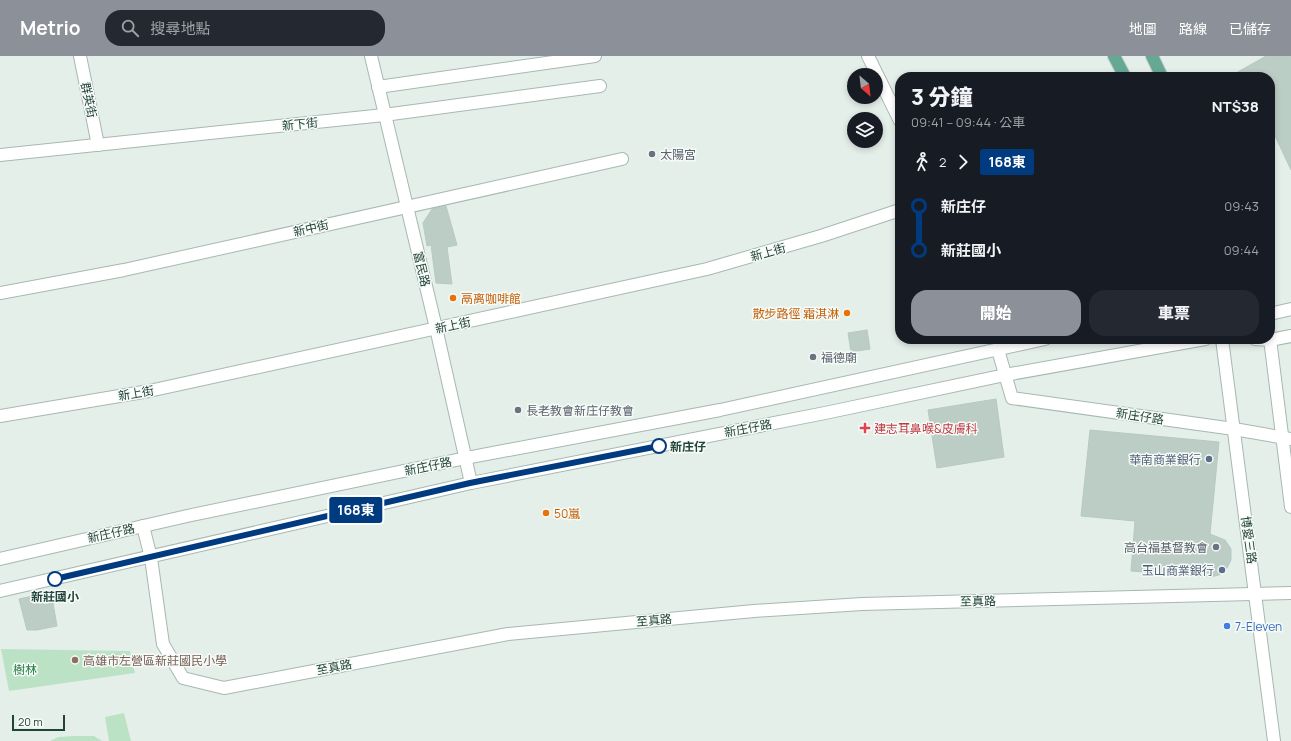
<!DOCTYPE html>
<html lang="zh-TW">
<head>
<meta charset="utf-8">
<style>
  :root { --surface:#171b24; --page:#242831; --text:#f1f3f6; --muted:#9ea1a6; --accent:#8c9099 }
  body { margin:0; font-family:Manrope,"Noto Sans TC",sans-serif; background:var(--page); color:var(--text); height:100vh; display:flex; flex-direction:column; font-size:15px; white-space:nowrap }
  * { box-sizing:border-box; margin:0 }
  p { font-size:13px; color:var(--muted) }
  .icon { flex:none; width:22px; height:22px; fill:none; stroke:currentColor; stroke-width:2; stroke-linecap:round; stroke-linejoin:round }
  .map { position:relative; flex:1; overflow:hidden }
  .sheet { position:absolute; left:895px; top:16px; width:380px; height:272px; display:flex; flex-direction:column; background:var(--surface); border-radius:16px; box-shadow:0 2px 6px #0003 }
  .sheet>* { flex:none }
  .badge { padding:0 8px; border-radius:3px; font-size:14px; line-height:26px }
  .needle { width:26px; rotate:152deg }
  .controls { position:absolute; left:847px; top:12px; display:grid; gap:8px }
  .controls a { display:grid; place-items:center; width:36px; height:36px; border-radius:50%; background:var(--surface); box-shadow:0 2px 6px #0003; font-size:20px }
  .scale { position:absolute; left:12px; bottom:10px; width:53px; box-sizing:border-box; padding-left:4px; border:2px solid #224339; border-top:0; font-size:11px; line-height:14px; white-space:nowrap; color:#224339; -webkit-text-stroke:3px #f6fbf8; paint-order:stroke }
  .map>.badge { position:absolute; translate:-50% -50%; box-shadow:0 0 0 2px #fff }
  .legs { display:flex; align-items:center; gap:6px; height:44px; padding:0 16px; font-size:13px }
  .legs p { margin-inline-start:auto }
  .headline { display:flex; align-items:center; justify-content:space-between; height:68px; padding:0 16px }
  h1 { font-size:22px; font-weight:800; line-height:30px }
  .cta { display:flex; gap:8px; margin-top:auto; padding:8px 16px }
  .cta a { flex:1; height:46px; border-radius:16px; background:var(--accent); color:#fff; font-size:16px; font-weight:800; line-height:46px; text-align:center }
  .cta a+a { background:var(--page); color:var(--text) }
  ul { padding:0 16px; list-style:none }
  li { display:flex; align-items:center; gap:14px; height:44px; font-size:15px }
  li i { display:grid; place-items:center; width:6px; height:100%; margin:0 5px; background:currentColor }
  li i::after { content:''; width:10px; height:10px; margin:-5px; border:3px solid; border-radius:50%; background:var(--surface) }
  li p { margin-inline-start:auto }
  li:first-child i { background:linear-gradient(#0000 50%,currentColor 0) }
  li:last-child i { background:linear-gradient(currentColor 50%,#0000 0) }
  header { display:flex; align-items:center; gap:24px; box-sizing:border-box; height:56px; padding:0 20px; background:var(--accent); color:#fff }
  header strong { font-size:19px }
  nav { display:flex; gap:22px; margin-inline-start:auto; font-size:14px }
  .search { width:280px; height:36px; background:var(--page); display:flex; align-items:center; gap:10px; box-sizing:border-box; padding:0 14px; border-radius:16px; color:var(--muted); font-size:15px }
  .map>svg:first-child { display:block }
  .green { fill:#bce2c5 }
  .building { fill:#bccdc6; stroke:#b6cac1 }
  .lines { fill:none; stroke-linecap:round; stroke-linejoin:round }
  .minor-casing { stroke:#a7b8b1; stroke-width:14 }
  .major-casing { stroke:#c1cac8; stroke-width:14 }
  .minor { stroke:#fff; stroke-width:12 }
  .major { stroke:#65a995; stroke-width:12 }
  .line-1-casing { stroke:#fff; stroke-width:9 }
  .line-1 { stroke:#003b80; stroke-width:6 }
  .worship-dot { fill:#6b7280; stroke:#f6fbf8; stroke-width:1.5 }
  .food-dot { fill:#e8710a; stroke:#f6fbf8; stroke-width:1.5 }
  .health-dot { fill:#e0444e; stroke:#f6fbf8; stroke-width:1.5 }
  .stop-1-dot { fill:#fff; stroke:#003b80; stroke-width:2 }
  .service-dot { fill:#5c6f8a; stroke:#f6fbf8; stroke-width:1.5 }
  .shop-dot { fill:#3f7fe0; stroke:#f6fbf8; stroke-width:1.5 }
  .education-dot { fill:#8d6e63; stroke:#f6fbf8; stroke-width:1.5 }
  .labels { text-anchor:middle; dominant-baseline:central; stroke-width:3; stroke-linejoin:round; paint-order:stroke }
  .street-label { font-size:12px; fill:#224339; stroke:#f6fbf8 }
  .worship-label { font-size:12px; fill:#5b616d; stroke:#f6fbf8; text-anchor:start }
  .food-label { font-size:12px; fill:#c56008; stroke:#f6fbf8; text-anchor:start }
  .health-label { font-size:12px; fill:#be3a42; stroke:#f6fbf8; text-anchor:start }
  .stop-label { font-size:12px; font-weight:bold; fill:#224339; stroke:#f6fbf8; text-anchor:start }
  .service-label { font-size:12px; fill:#4e5e75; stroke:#f6fbf8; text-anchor:end }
  .shop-label { font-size:12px; fill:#366cbe; stroke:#f6fbf8; text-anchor:start }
  .education-label { font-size:12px; fill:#785e54; stroke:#f6fbf8; text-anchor:start }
  .park-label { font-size:12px; fill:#277f46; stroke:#f6fbf8 }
</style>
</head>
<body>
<header>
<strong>Metrio</strong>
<div class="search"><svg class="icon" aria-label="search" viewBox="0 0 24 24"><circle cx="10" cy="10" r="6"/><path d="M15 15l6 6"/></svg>搜尋地點</div>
<nav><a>地圖</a><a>路線</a><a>已儲存</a></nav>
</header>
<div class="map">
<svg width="1291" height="685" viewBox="0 0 1291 685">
  <rect width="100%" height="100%" fill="#e5efea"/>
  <g class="green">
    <polygon points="1,593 130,595 135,617 9,635"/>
    <polygon points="124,657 131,685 109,685 105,661"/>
    <polygon points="75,680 94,680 102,685 50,685 58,681"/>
  </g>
  <g class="building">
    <polygon points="1266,0 1291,0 1291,114 1270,69 1270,21 1229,21"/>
    <polygon points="446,150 457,189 447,191 452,228 436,227 431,189 427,190 423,167 432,153"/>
    <polygon points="867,274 870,293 851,296 848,277"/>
    <polygon points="996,343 1004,401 937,412 928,354"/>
    <polygon points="1090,374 1219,386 1210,478 1225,484 1231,493 1231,504 1226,514 1219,519 1210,521 1131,515 1135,465 1081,460"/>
    <polygon points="51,536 57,570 37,574 27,574 19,543"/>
  </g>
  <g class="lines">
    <g class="minor-casing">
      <g id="minor">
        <polyline points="80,0 98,89"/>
        <polyline points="371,0 436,272 471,427"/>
        <polyline points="868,0 900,65"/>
        <polyline points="378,31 595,0"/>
        <polyline points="0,99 384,59 600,30"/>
        <polyline points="0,237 124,214 622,103"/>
        <polyline points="1270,258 1291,253"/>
        <polyline points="1222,283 1274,685"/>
        <polyline points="1255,283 1270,284 1291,280"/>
        <polyline points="1270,283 1291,451"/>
        <polyline points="998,294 1012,342 1234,373 1291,383"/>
        <polyline points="0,360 149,335 707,213 821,180 900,154"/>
        <polyline points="143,470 151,502 163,588 183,622 224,632 508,578 754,555 862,548 1291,537"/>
        <polyline points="0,503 187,460 466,402 720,354 1045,283"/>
        <polyline points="0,535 471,427 825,357 1005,319 1205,283"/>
      </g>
    </g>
    <g class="major-casing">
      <g id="major">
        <polyline points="1114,0 1125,21"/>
        <polyline points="1152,0 1162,21"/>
      </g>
    </g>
    <use href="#minor" class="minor"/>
    <use href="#major" class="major"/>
  </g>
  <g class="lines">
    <g class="line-1-casing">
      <polyline id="line-1" points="55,523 470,427 659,390"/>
    </g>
    <use href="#line-1" class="line-1"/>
  </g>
  <g class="worship-dot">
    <circle cx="652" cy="98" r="4"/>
    <circle cx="813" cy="301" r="4"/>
    <circle cx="518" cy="354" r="4"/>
    <circle cx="1216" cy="491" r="4"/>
  </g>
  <g class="food-dot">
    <circle cx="453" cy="242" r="4"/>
    <circle cx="847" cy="257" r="4"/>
    <circle cx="546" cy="457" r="4"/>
  </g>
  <path class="health-dot" d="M863 366h4v4h4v4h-4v4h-4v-4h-4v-4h4z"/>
  <g class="stop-1-dot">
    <circle cx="659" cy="390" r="7"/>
    <circle cx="55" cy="523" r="7"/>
  </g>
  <g class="service-dot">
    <circle cx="1209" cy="403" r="4"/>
    <circle cx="1222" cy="514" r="4"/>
  </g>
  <circle class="shop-dot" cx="1227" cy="570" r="4"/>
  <circle class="education-dot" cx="75" cy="604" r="4"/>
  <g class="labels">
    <g class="street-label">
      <text transform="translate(89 44) rotate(78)">群英街</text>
      <text transform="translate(300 68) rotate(-6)">新下街</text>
      <text transform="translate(311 172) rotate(-13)">新中街</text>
      <text transform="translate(768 196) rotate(-16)">新上街</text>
      <text transform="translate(422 213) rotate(77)">富民路</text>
      <text transform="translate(453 269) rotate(-12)">新上街</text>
      <text transform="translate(136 337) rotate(-10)">新上街</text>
      <text transform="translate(1140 360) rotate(8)">新庄仔路</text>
      <text transform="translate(748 372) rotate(-11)">新庄仔路</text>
      <text transform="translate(428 410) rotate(-12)">新庄仔路</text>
      <text transform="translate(111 477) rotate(-13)">新庄仔路</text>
      <text transform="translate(1249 484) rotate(82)">博愛三路</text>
      <text transform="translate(978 545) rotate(-1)">至真路</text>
      <text transform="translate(654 564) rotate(-5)">至真路</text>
      <text transform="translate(334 611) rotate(-11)">至真路</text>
    </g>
    <g class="worship-label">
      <text x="660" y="98">太陽宮</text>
      <text x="821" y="301">福德廟</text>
      <text x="526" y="354">長老教會新庄仔教會</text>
      <text x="1208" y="491" text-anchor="end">高台福基督教會</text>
    </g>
    <g class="food-label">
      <text x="461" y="242">鬲离咖啡館</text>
      <text x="839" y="257" text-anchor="end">散步路徑 霜淇淋</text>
      <text x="554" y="457">50嵐</text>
    </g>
    <g class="health-label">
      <text x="874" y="372">建志耳鼻喉&amp;皮膚科</text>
    </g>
    <g class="stop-label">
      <text x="670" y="390">新庄仔</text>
      <text x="55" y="540" text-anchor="middle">新莊國小</text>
    </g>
    <g class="service-label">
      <text x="1201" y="403">華南商業銀行</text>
      <text x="1214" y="514">玉山商業銀行</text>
    </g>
    <g class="shop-label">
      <text x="1235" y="570">7-Eleven</text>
    </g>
    <g class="education-label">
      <text x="83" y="604">高雄市左營區新莊國民小學</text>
    </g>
    <g class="park-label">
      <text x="25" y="613">樹林</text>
    </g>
  </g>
</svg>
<div class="controls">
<a><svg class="needle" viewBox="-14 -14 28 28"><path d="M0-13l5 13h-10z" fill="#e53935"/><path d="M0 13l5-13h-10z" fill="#9ea1a6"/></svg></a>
<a><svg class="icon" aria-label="layers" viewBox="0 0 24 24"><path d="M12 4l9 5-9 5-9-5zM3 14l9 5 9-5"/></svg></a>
</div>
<div class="scale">20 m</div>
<b class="badge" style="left:356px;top:454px;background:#003b80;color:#fff">168東</b>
<section class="sheet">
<div class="headline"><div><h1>3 分鐘</h1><p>09:41 – 09:44 · 公車</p></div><b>NT$38</b></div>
<div class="legs"><svg class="icon" aria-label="walk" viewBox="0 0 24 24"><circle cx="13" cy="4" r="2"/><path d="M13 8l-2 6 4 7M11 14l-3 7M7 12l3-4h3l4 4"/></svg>2<svg class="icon" aria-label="forward" viewBox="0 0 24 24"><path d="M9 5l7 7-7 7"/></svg><b class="badge" style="background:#003b80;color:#fff">168東</b></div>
<ul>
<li><i style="color:#003b80"></i><b>新庄仔</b><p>09:43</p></li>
<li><i style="color:#003b80"></i><b>新莊國小</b><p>09:44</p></li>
</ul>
<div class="cta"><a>開始</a><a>車票</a></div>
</section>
</div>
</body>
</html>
